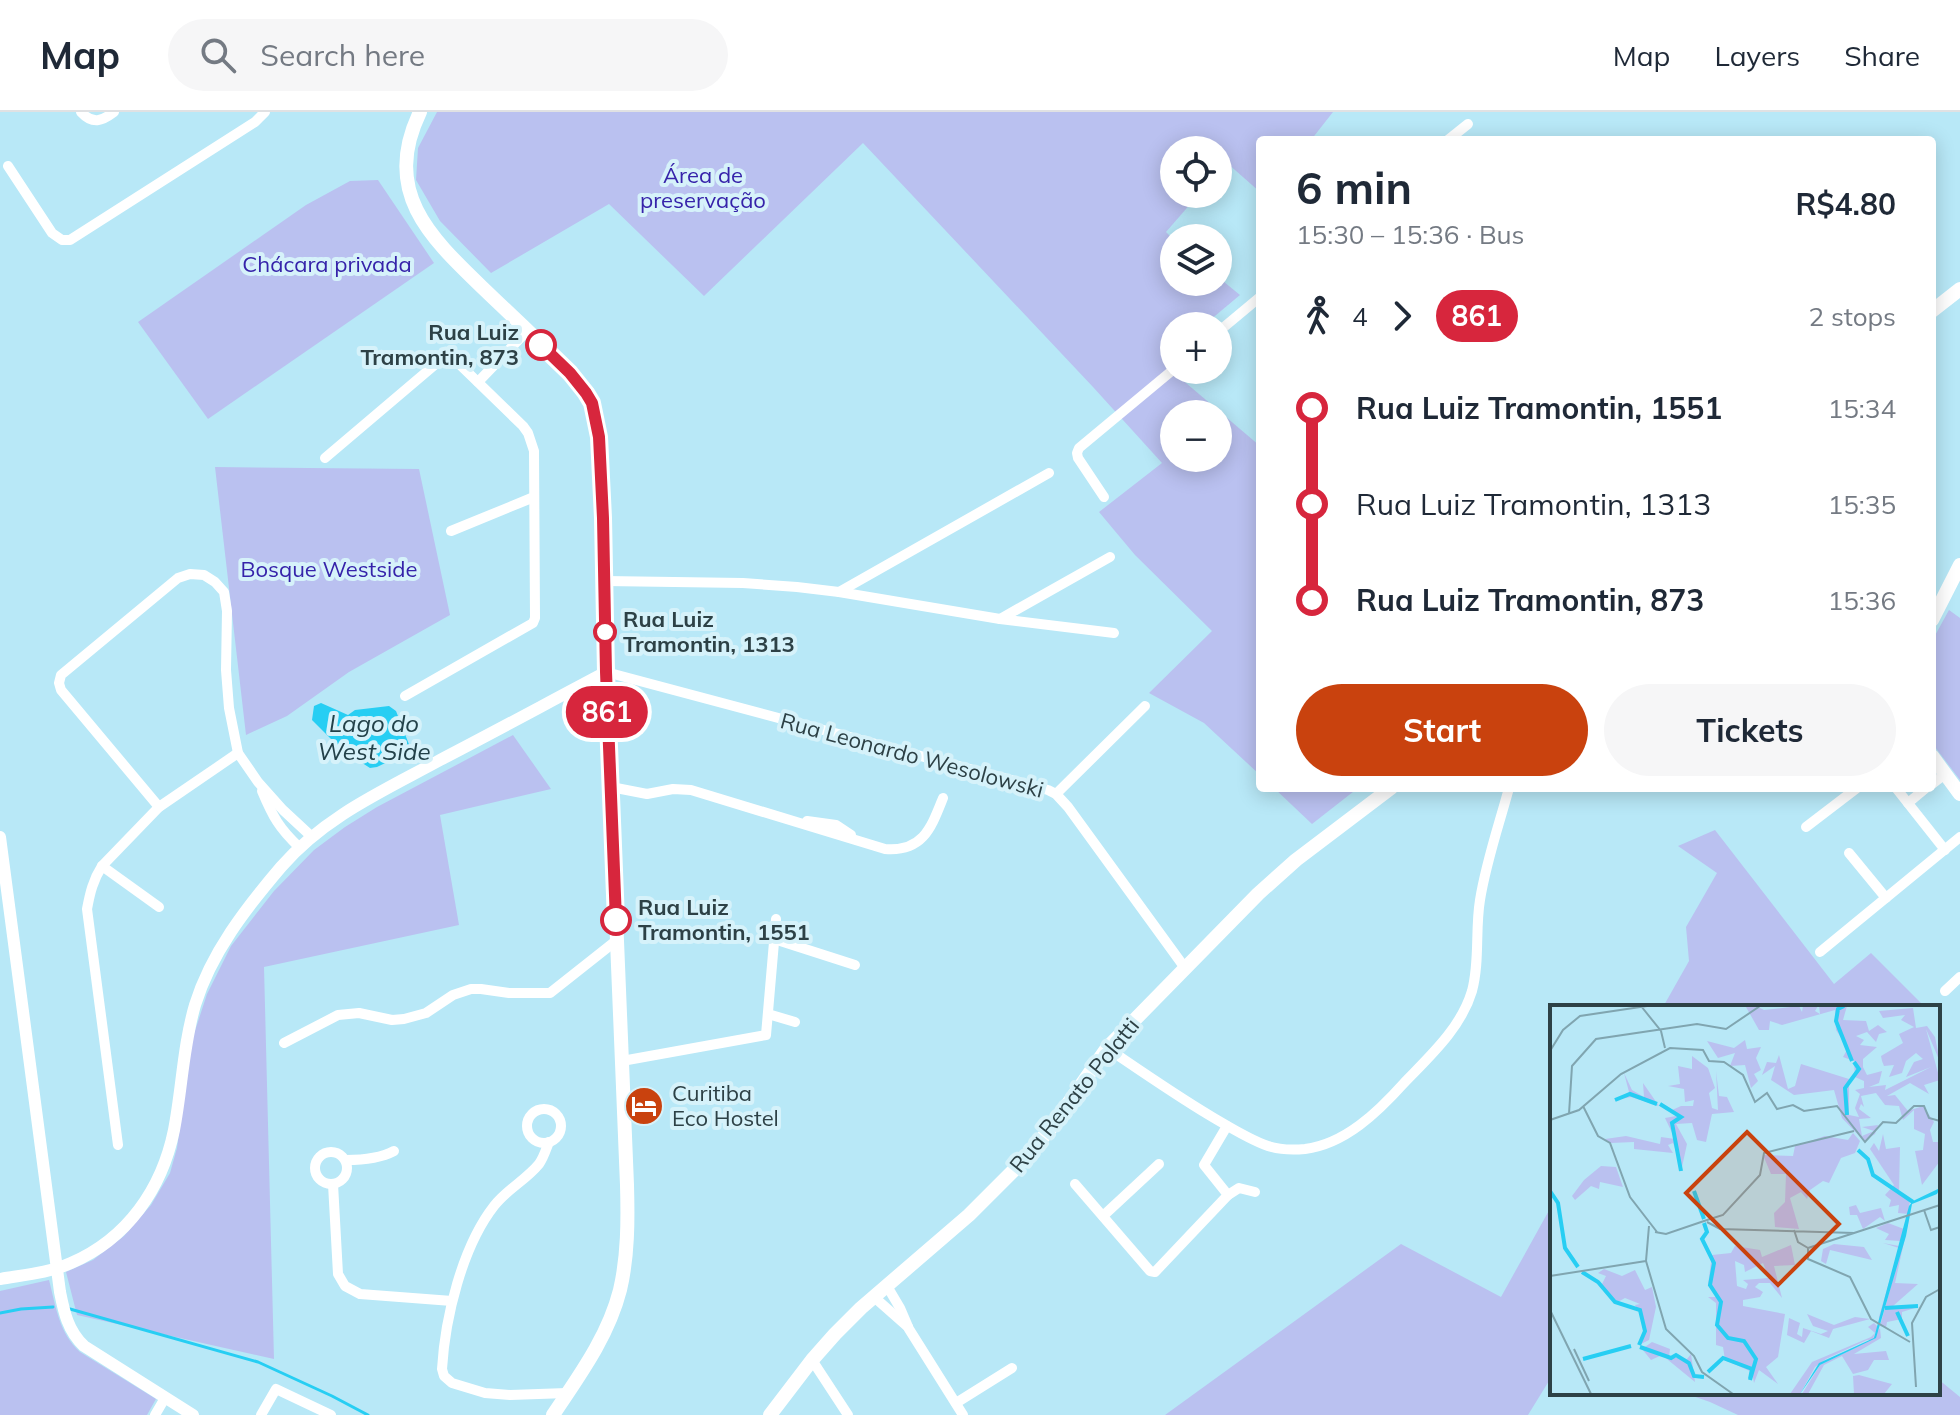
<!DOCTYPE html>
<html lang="en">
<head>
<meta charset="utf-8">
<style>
  :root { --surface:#fff; --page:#f6f6f7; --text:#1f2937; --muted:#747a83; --line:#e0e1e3; --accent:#c9420e }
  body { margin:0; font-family:Mulish,sans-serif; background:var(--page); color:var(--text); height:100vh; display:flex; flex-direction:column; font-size:30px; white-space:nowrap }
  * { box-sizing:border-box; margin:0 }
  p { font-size:26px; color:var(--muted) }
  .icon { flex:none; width:44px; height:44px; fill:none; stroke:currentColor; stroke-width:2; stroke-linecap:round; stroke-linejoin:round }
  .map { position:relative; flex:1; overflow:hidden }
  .side { position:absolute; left:1256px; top:24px; width:680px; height:656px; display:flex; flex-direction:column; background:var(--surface); border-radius:8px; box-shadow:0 4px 20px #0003 }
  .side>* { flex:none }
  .badge { padding:0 16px; border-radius:26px; font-size:28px; line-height:52px }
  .buttons { position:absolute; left:1160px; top:24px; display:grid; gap:16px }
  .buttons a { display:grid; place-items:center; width:72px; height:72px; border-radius:50%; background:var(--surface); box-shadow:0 4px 20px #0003; font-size:40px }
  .map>.badge { position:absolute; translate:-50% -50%; box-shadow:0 0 0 4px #fff }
  .legs { display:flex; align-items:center; gap:12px; height:88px; padding:0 40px; font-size:26px }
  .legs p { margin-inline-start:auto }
  .head { display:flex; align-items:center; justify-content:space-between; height:136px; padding:0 40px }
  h1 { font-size:44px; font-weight:700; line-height:60px }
  .cta { display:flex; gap:16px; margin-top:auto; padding:16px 40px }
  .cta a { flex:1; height:92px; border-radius:48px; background:var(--accent); color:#fff; font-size:32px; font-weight:700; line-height:92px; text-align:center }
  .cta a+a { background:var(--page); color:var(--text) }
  ul { padding:0 40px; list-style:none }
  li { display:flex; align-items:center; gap:28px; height:96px; font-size:30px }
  li i { display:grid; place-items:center; width:12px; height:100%; margin:0 10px; background:currentColor }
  li i::after { content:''; width:20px; height:20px; margin:-10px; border:6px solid; border-radius:50%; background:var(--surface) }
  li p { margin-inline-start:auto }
  li:first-child i { background:linear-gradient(#0000 50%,currentColor 0) }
  li:last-child i { background:linear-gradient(currentColor 50%,#0000 0) }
  header { display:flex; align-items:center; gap:48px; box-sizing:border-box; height:112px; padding:0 40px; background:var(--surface); border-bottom:2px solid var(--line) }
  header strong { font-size:38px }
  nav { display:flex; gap:44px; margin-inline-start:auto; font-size:28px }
  .search { width:560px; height:72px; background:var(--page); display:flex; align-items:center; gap:20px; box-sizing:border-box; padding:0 28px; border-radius:44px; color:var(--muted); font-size:30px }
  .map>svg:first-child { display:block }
  .green { fill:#bac1f0; fill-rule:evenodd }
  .water { fill:#27cef3 }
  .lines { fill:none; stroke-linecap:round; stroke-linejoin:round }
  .stream { stroke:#27cef3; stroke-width:3 }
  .minor { stroke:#fff; stroke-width:10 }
  .tertiary { stroke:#fff; stroke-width:12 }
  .secondary { stroke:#fff; stroke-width:14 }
  .line-1-casing { stroke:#fff; stroke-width:18 }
  .line-1 { stroke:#d7263d; stroke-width:12 }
  .stop-1-dot { fill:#fff; stroke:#d7263d; stroke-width:4 }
  .labels { text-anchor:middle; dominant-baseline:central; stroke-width:8; stroke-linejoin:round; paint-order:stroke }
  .park-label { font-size:22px; fill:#3623aa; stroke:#d6f2fa }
  .stop-label { font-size:22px; font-weight:bold; fill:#2d4146; stroke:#d6f2fa; text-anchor:start }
  .street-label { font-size:22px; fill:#2d4146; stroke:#d6f2fa }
  .poi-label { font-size:22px; fill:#2d4146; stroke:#d6f2fa; text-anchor:start }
  .water-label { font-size:24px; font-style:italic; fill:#224149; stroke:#d6f2fa }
  .inset-river { fill:none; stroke:#27cef3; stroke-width:4 }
  .inset-road { fill:none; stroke:#80a5b0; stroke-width:2 }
  .view { fill:#c9420e; fill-opacity:0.15; stroke:#c9420e; stroke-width:4 }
  .inset-edge { fill:none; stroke:#2d4146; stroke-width:4 }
</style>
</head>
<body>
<header>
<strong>Map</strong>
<div class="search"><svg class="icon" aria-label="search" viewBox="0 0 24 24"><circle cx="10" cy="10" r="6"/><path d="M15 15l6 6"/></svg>Search here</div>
<nav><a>Map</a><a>Layers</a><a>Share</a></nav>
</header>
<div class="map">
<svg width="1960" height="1303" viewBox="0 0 1960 1303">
  <rect width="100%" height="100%" fill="#b8e8f7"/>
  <g class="green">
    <path d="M 437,0 L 1333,0 L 1311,28 L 1260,28 L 1260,80 L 1227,51 L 1218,60 L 1218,38 L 1174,38 L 1174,82 L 1199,82 L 1166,120 L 1174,128 L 1174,170 L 1218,170 L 1218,165 L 1240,183 L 1203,214 L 1174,214 L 1174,238 L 1163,247 L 1179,265 L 1260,334 L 1260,663 L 1204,611 L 1149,581 L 1212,519 L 1135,443 L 1099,400 L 1162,351 L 1093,275 L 863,31 L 704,184 L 609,92 L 491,161 L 440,109 L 416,68 L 418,36 ZM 1174,302 L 1218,302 L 1218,346 L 1174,346 Z"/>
    <polygon points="378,68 434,151 208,307 138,210 306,93 350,69"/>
    <polygon points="215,355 419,357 450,503 349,560 287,604 246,623"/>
    <polygon points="1949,498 1960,506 1960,668 1932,631 1932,529"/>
    <polygon points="513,623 551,677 440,703 459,813 264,855 274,1247 77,1203 66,1160 93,1148 124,1124 151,1093 170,1061 177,1036 192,928 207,882 231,834 274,779 314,738 345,715 377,695"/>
    <polygon points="1274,676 1358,676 1312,712"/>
    <polygon points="1715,718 1834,872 1871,841 1925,895 1663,895 1689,849 1686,815 1717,761 1678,734"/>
    <polygon points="1552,1093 1552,1264 1528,1303 1165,1303 1401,1132 1501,1185"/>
    <path d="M 49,1168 C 56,1195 59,1221 80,1240 L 156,1287 L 147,1303 L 0,1303 L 0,1179 Z"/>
    <polygon points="1938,1267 1960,1285 1960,1303 1738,1303 1710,1290 1684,1281 1938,1281"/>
  </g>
  <polygon class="water" points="321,591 348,603 355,598 389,594 396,599 410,635 404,642 377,655 370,656 342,638 312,608 314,594"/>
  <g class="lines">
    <g class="stream">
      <polyline points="70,1197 258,1250 332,1284 368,1303"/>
      <polyline points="0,1201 21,1197 53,1195"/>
    </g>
    <g class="minor">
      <path d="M 81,0 C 93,13 102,9 114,0"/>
      <polyline points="1448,28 1468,12"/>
      <polyline points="8,54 52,121 62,128 70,128 255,10 265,0"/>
      <polyline points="1218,220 1260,185"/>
      <polyline points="478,270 527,219"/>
      <polyline points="325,346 444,245 454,247 523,314 528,321 534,339 535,506 533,511 405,584"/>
      <polyline points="1104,385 1078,346 1077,341 1079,336 1174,257"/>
      <polyline points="451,419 534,385"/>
      <polyline points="605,469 743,471 797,475 839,480 1000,507 1114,521"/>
      <polyline points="839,480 1049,361"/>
      <polyline points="1000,507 1110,445"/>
      <polyline points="606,560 1048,678 1056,682 1068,695 1185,856"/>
      <polyline points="1932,672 1945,662"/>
      <path d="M 611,675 L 647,682 L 673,677 L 691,678 L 885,737 C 923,740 931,716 943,686"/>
      <polyline points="1896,676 1945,738"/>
      <path d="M 262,679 C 273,705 279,716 299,735"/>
      <polyline points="1056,682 1145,594"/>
      <polyline points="1908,691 1926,676"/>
      <polyline points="159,695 61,578 59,571 61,563 178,466 190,462 204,463 215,470 224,480 227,499 226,558 229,596 238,641 258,670 283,698 311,724"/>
      <polyline points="807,709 836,713 851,723"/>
      <polyline points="1806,715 1857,676"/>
      <polyline points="1849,741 1886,786"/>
      <polyline points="102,754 159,795"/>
      <polyline points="774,827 855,853"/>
      <polyline points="1820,840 1960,725"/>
      <polyline points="1945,879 1960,865"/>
      <polyline points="768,902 795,910"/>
      <polyline points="284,931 338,903 359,901 392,908 404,907 426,901 453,883 471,877 481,877 509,881 550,881 617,828"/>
      <path d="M 1107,936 C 1141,959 1174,982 1209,1003 C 1228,1014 1248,1027 1268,1034 C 1280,1038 1293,1038 1305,1037 C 1345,1032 1378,1000 1404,971 C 1430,944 1461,916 1472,879 C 1480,849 1475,818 1480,788 C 1486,750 1499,713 1509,676"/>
      <polyline points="622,949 766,923 776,807"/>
      <circle cx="544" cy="1014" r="17"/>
      <path d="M 549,1030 C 546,1037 544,1045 539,1052 C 526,1068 506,1078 494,1094 C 462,1135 445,1206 442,1257 L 444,1264 L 452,1271 L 485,1281 L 510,1283 L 567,1281"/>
      <path d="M 118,1033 L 87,797 C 90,781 93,768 102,754 L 159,695 L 238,641"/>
      <circle cx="331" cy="1056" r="16"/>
      <path d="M 346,1048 C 362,1048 379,1047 394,1039"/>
      <polyline points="333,1072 338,1162 345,1174 360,1182 452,1189"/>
      <polyline points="1075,1072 1150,1159 1155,1160 1228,1083 1204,1053 1227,1014"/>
      <polyline points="1228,1083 1239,1076 1255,1080"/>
      <polyline points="1103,1104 1159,1052"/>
      <polyline points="887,1174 900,1196 909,1217 963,1303"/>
      <polyline points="874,1185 908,1215"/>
      <polyline points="812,1248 848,1303"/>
      <polyline points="956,1291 1012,1256"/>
      <polyline points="155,1303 165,1286"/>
      <polyline points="261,1303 276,1277 331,1303"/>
    </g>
    <g class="tertiary">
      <path d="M 0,725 L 60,1180 C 64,1200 68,1219 84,1234 L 193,1303"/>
      <path d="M 0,1167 C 23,1163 49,1161 71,1151 C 127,1127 162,1077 174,1018 C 182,977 183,934 195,893 C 211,841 246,796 281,755 C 324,705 383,679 440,648 C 496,619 551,589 606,560"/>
    </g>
    <g class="secondary">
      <path d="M 420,0 C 381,81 431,126 486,179 C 517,209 550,238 578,270 L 592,291 L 596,309 L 600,343 L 604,426 L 606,560 L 627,1073 C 628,1108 628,1144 620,1178 C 608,1225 579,1264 553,1303"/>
      <polyline points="1932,199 1960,177"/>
      <polyline points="1932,508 1960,453"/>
      <polyline points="1932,644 1960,682"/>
      <polyline points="770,1303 812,1248 835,1222 861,1196 969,1103 1017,1055 1051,1016 1107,936 1258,782 1296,748 1391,676"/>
    </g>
  </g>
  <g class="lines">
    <g class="line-1-casing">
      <polyline id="line-1" points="541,233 570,261 586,281 592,291 599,325 603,406 606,560 616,808"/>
    </g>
    <use href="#line-1" class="line-1"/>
  </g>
  <defs>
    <g id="hotel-disc" transform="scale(2)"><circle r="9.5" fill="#c9420e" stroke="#d6f2fa"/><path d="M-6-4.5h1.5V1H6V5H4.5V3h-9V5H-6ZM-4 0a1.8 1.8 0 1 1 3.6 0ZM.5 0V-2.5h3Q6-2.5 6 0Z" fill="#fff"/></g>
  </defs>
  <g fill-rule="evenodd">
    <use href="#hotel-disc" x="644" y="994"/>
  </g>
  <g class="stop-1-dot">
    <circle cx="541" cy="233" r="14"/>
    <circle cx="605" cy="520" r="10"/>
    <circle cx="616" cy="808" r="14"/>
  </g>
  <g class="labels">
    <g class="park-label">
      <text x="703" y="63">Área de<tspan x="703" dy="25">preservação</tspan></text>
      <text x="327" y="152">Chácara privada</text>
      <text x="329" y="457">Bosque Westside</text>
    </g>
    <g class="stop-label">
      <text x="519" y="220" text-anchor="end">Rua Luiz<tspan x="519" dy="25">Tramontin, 873</tspan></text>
      <text x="623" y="507">Rua Luiz<tspan x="623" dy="25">Tramontin, 1313</tspan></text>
      <text x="638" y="795">Rua Luiz<tspan x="638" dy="25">Tramontin, 1551</tspan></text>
    </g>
    <g class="street-label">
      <text transform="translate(912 643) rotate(15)">Rua Leonardo Wesolowski</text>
      <text transform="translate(1074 983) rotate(-51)">Rua Renato Polatti</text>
    </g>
    <g class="poi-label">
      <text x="672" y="981">Curitiba<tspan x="672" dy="25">Eco Hostel</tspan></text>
    </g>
    <g class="water-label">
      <text x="374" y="611">Lago do<tspan x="374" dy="28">West Side</tspan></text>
    </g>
  </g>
  <g transform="translate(1550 893)">
    <rect width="390" height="390" fill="#b8e8f7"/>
    <path d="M 206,1 L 214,5 L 249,1 L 252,7 L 253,1 L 268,1 L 265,6 L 270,9 L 269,1 L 297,1 L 293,15 L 316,16 L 319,26 L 328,20 L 337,27 L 329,29 L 326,37 L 317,27 L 306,31 L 314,35 L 310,40 L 327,42 L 313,54 L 313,62 L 317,70 L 332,66 L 329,78 L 319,82 L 336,80 L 335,85 L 381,62 L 356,72 L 364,57 L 373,54 L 366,48 L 356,56 L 352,68 L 339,72 L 344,60 L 334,61 L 332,56 L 331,51 L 353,38 L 349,29 L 364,22 L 351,15 L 355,10 L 333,13 L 329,6 L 363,3 L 366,23 L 377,21 L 385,32 L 390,57 L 376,24 L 390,75 L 374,80 L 379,89 L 360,78 L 337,91 L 345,90 L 358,106 L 373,101 L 384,117 L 380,125 L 383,137 L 388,137 L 390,156 L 372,180 L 365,146 L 373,145 L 375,129 L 364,124 L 364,105 L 353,115 L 349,101 L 335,100 L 326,88 L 311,91 L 314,102 L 311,99 L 309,104 L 321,113 L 309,114 L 312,131 L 324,126 L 312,122 L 328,120 L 325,129 L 314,136 L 292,113 L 284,85 L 244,90 L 221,75 L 225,61 L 212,70 L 217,57 L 226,58 L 229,50 L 238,84 L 245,81 L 251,59 L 299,74 L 299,110 L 309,112 L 305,103 L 310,89 L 305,85 L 314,83 L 314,76 L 305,72 L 304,56 L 293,52 L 298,43 L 286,25 L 285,5 L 232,20 L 220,16 L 219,25 L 209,25 L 196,2 ZM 195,35 L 197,44 L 211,42 L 206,53 L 211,65 L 204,69 L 208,76 L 201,83 L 195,60 L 180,61 L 185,48 L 168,53 L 157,36 L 184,43 ZM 142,51 L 158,63 L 165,83 L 159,88 L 162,103 L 168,105 L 166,66 L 169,91 L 177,92 L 184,107 L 162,109 L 156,137 L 147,135 L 142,118 L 126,119 L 137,139 L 132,162 L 123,138 L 118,140 L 123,148 L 84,144 L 84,137 L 61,138 L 55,134 L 76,131 L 110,139 L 111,132 L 125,134 L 115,113 L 126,111 L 120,106 L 131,101 L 143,101 L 144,95 L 135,97 L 134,84 L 118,81 L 130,79 L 128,61 L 142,64 ZM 74,68 L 82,85 L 94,92 L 93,78 L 109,101 L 81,92 L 66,95 L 79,87 ZM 303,128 L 310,136 L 305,148 L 291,153 L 279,178 L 273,176 L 260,185 L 257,194 L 251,187 L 240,193 L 249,224 L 225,222 L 224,208 L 235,197 L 236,169 L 221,169 L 213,150 L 243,151 L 245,141 L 275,131 L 298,135 ZM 333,129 L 336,144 L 350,142 L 349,186 L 360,196 L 358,209 L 348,208 L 349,200 L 339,202 L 341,195 L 335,190 L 344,180 L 320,144 L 324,138 L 329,146 ZM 51,161 L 66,162 L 73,182 L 50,177 L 49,184 L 41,181 L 25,195 L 22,191 L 34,175 ZM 306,200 L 310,208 L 331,203 L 335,216 L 330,212 L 313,224 L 307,210 L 300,210 L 299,202 ZM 360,210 L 345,278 L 368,279 L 343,301 L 368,302 L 352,307 L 352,314 L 337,317 L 336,323 L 330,321 L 346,263 L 329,318 L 329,312 L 349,243 L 333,238 L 349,241 L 350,236 L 335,235 L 339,229 L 326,223 L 338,218 L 354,224 ZM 284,239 L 314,242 L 322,255 L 280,245 L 276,259 L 271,256 L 273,244 ZM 241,240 L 245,260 L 224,261 L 232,293 L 220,278 L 209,278 L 205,282 L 213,287 L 210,292 L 193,295 L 193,301 L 235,309 L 228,352 L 216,362 L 228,379 L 209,365 L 204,378 L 202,367 L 175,355 L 173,342 L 166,340 L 166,298 L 158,292 L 166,292 L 158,280 L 162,250 L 181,248 L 185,241 L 210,245 L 212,252 ZM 185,256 L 194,260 L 195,267 L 213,258 L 219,273 L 193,275 L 198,279 L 196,284 L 187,281 ZM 54,264 L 72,271 L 85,265 L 95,285 L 102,282 L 106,302 L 99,335 L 91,339 L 95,318 L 85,300 L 90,299 L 75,293 L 66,298 L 51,281 L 56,271 L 48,268 ZM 257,309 L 284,320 L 305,312 L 320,314 L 283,324 L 279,333 L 261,326 L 254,338 L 237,330 L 239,313 L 250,318 L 247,329 L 252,332 L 253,323 L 271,329 L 278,326 L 263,321 ZM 324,318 L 328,322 L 323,333 L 330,323 L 331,333 L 304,349 L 336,346 L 339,355 L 324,355 L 318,365 L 303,369 L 292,351 L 274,360 L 258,389 L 252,389 L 270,360 L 321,335 L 317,335 L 276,354 L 265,362 L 250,389 L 240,389 L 262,357 L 321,332 L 325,328 L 318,322 ZM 102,337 L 120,344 L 119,352 L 137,354 L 141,349 L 145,377 L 112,350 L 101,355 L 92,344 ZM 309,370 L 338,378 L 342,379 L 334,389 L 304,389 L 303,371 Z" fill="#bac1f0" fill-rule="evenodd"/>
    <path d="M 390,183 L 387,189 L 362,199 L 356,231 L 326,333 L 270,360 L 250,389 L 269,358 L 324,333 L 359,201 L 363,196 Z" fill="#27cef3"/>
    <path class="inset-river" d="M 294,1 L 288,4 L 286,16 L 302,56M 65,95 L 80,89 L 107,99M 110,99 L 131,112 L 122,118 L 131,166M 297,110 L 295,83 L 309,64 L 304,57M 308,145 L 318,154 L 323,170 L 363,197M 0,186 L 8,198 L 15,243 L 28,262M 144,186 L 154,214M 154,218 L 157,227 L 152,234 L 164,258 L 160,280 L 171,297 L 167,320 L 178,333 L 194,336 L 206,354 L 200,375M 32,267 L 48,277 L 65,297 L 90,305 L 95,326 L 89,340M 335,303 L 368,301M 347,307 L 358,331M 90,342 L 121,353 L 126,350 L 139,358 L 144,371 L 154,372M 33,354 L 81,341M 158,367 L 173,353 L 202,364 L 200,374"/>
    <path class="inset-road" d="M 91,1 L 111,26 L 115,43M 348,1 L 374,1M 0,46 L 13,25 L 30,11 L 97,1M 33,101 L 48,131 L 60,138 L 80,192 L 107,227M 19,109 L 22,61 L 46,34 L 147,19 L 176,24 L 210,1M 0,115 L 29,105 L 71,69 L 120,43 L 153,45 L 159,56 L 174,57 L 193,70 L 205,97 L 217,88 L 227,104 L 243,100 L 254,106 L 287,101 L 315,137 L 333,117 L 346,118 L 364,101 L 374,101 L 379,113 L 390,116M 374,205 L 381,225 L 390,222M 157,215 L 173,210 L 210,170 L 214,148 L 304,126M 157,217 L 170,224 L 304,228M 99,221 L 96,256 L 116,324 L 144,351 L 152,367 L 183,389M 244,225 L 248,237 L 258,243 L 258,254 L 300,272 L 321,314 L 360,337M 105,227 L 116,229 L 157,215M 258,243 L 390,200M 0,271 L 96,256M 0,305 L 41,389M 24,344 L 39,376M 366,382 L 362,318 L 376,292 L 390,284"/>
    <path class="view" d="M 197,127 L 289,219 L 228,280 L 136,188 Z"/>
    <rect width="390" height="390" class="inset-edge"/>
  </g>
</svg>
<div class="buttons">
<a><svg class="icon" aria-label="locate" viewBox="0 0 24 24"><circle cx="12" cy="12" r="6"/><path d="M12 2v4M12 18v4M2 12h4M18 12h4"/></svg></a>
<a><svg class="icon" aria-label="layers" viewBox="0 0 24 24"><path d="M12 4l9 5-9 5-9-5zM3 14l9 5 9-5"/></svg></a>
<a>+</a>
<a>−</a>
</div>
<b class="badge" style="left:607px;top:600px;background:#d7263d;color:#fff">861</b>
<section class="side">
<div class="head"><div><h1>6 min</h1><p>15:30 – 15:36 · Bus</p></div><b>R$4.80</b></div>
<div class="legs"><svg class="icon" aria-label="walk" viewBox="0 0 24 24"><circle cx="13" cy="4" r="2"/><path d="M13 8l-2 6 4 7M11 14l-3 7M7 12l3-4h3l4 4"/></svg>4<svg class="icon" aria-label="forward" viewBox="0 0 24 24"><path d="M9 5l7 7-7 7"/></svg><b class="badge" style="background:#d7263d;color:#fff">861</b><p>2 stops</p></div>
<ul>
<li><i style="color:#d7263d"></i><b>Rua Luiz Tramontin, 1551</b><p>15:34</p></li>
<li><i style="color:#d7263d"></i><span>Rua Luiz Tramontin, 1313</span><p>15:35</p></li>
<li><i style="color:#d7263d"></i><b>Rua Luiz Tramontin, 873</b><p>15:36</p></li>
</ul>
<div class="cta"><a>Start</a><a>Tickets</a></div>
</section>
</div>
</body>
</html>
